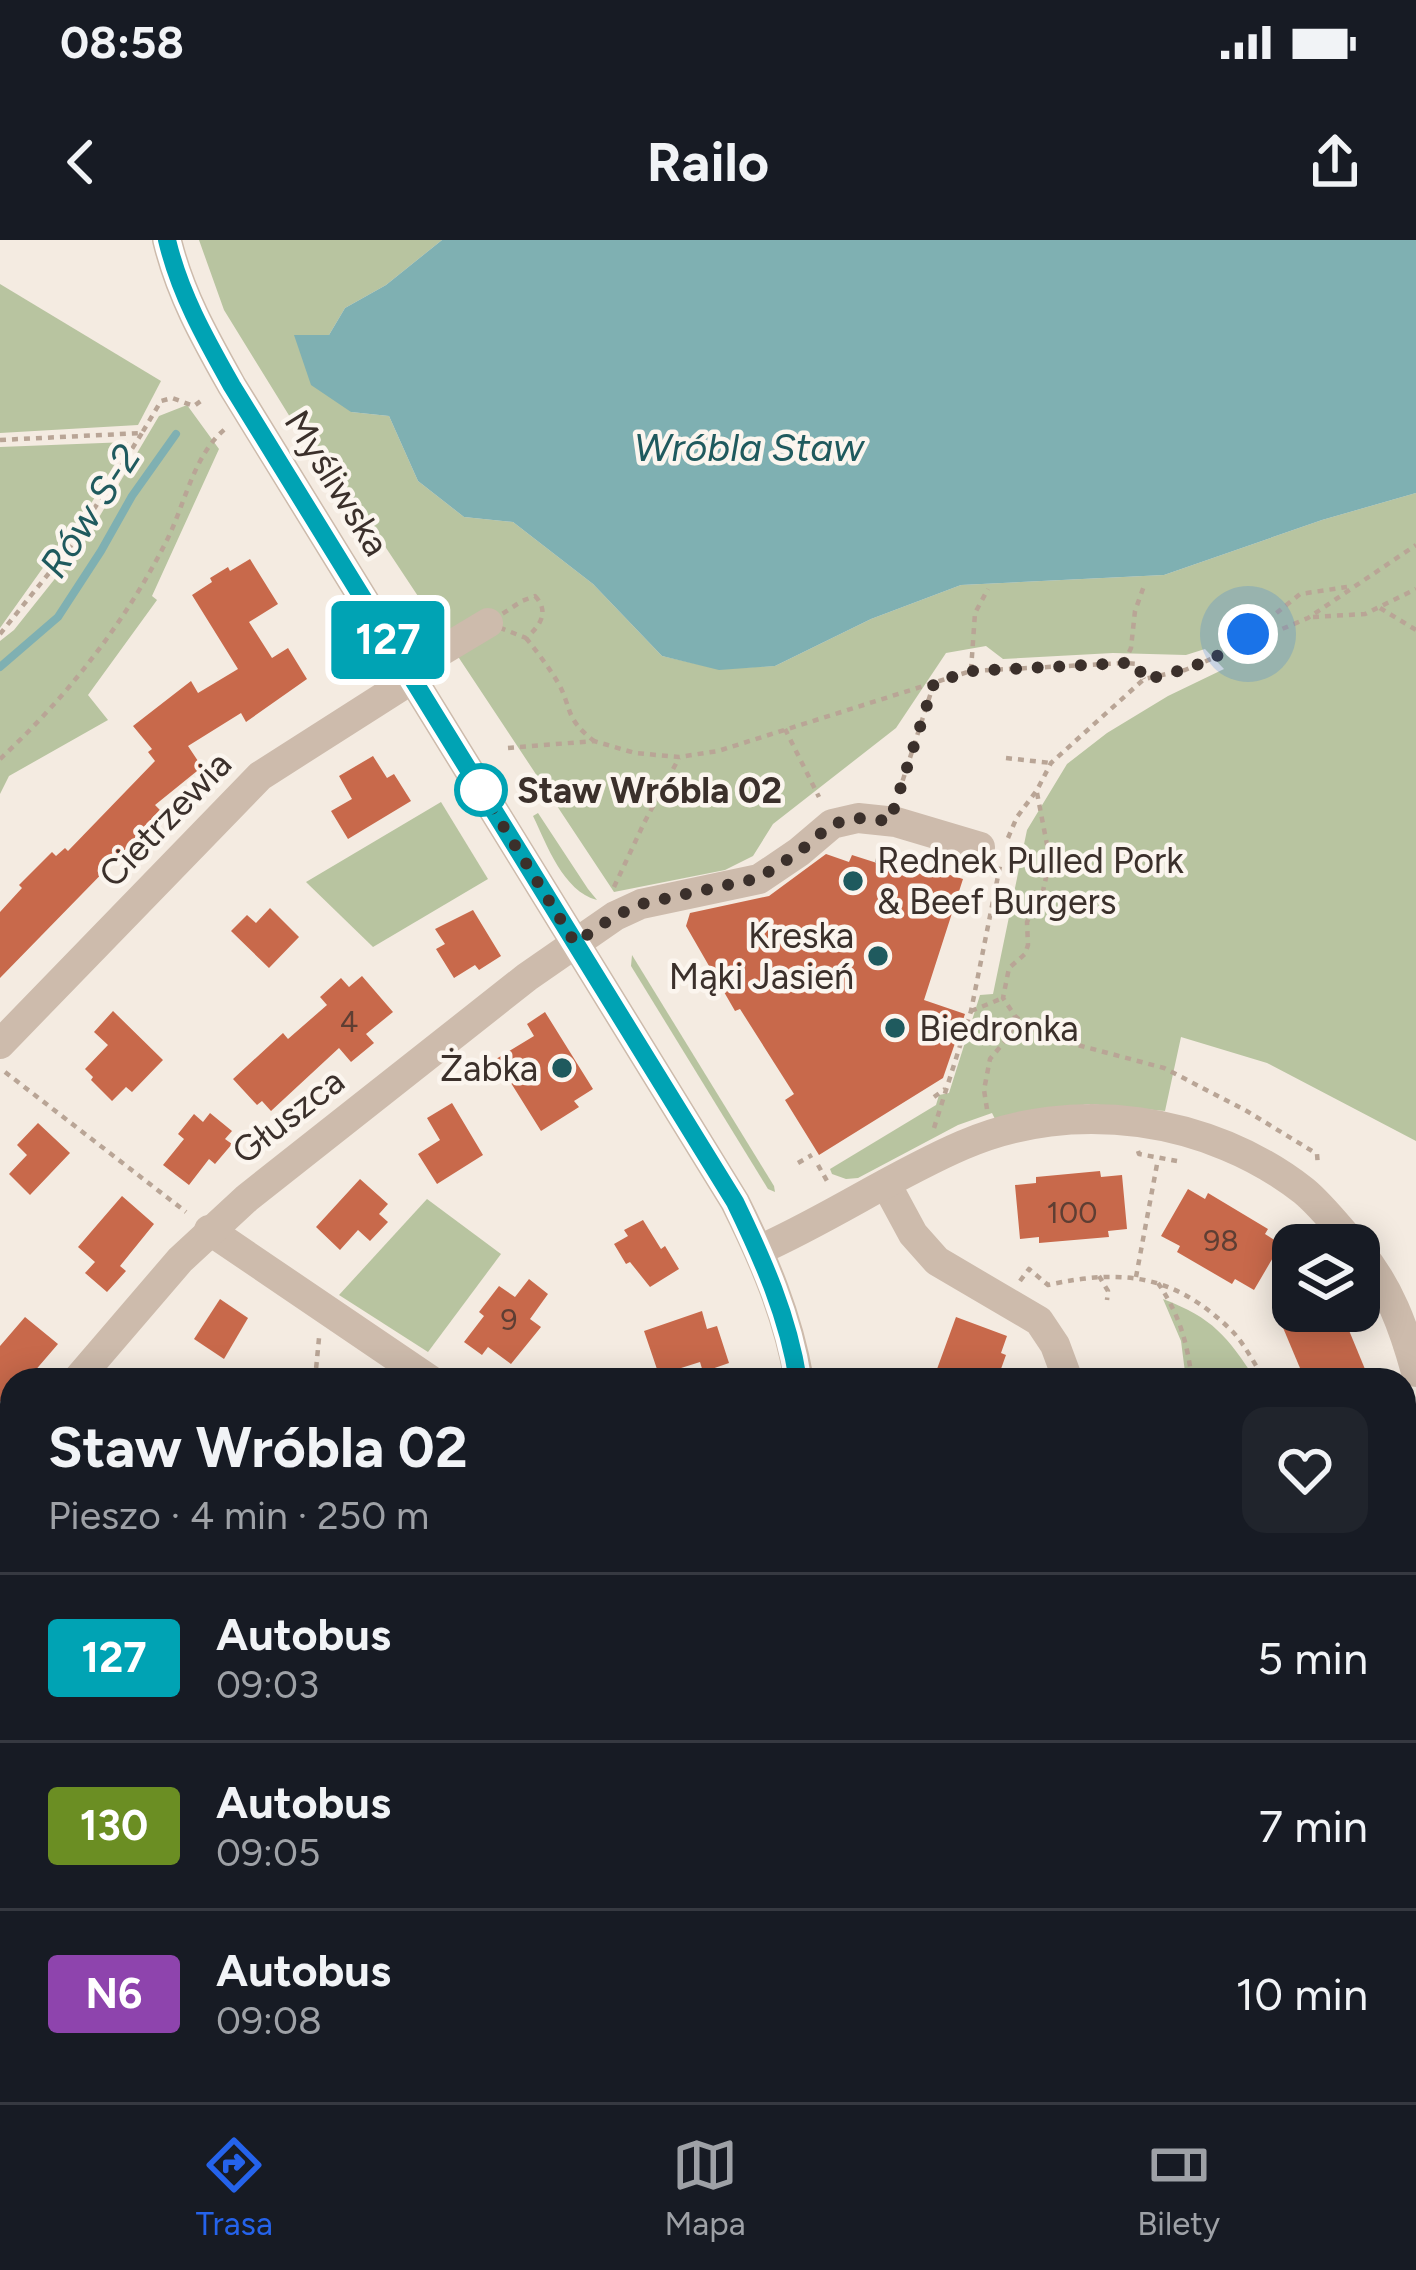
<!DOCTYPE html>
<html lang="pl">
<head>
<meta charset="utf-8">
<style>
  :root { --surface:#171b24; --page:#20242c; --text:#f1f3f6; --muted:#9ea1a6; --line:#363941; --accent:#2563eb }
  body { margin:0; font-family:Figtree,sans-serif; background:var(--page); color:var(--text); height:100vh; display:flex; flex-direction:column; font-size:45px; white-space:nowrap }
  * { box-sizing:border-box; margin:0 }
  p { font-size:39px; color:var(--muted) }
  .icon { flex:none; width:66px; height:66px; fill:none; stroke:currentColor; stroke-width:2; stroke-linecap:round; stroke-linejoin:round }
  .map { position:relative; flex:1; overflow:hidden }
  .panel { position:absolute; left:0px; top:1128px; width:1416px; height:735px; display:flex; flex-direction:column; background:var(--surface); border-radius:36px 36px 0 0; box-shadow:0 6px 30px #0003 }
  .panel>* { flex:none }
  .badge { padding:0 24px; border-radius:9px; font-size:42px; line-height:78px }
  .fabs { position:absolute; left:1272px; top:984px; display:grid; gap:24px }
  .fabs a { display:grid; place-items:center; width:108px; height:108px; border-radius:24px; background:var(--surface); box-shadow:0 6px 30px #0003; font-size:60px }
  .you { position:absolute; width:60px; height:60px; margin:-30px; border:9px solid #fff; border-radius:50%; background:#1a73e8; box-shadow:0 0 0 18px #1a73e833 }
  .map>.badge { position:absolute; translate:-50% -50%; box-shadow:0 0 0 6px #fff }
  .round { display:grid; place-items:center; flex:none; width:126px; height:126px; border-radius:24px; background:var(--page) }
  .overview { display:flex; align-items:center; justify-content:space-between; height:204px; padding:0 48px }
  h1 { font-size:57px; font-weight:700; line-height:90px }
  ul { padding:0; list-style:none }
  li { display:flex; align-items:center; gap:36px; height:168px; padding:0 48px; border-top:3px solid var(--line) }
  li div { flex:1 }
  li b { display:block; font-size:45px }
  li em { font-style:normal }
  li .badge { min-width:132px; font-weight:700; text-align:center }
  .status { display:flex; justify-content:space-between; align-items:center; height:84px; padding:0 60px; background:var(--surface); direction:ltr }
  .status svg { height:33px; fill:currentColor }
  header { display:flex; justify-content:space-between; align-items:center; height:156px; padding:0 48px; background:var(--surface); font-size:54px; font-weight:700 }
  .tabs { display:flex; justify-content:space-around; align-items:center; height:168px; border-top:3px solid var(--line); background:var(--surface); font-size:33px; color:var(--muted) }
  .tabs a { display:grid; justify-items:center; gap:6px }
  .tabs .on { color:var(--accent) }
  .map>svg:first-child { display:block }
  .green { fill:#b8c4a0 }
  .water { fill:#7fb0b2 }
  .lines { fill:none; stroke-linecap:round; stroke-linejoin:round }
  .stream { stroke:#7fb0b2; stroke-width:8 }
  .building { fill:#c8694b }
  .path { stroke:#b9a596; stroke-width:4.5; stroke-dasharray:6 6; stroke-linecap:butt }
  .minor { stroke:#cdbbac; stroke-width:30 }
  .line-casing { stroke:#fff; stroke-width:27 }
  .line { stroke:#00a3b4; stroke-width:18 }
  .walk { stroke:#3b302b; stroke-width:12; stroke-dasharray:0 21.6 }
  .stop-dot { fill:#fff; stroke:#00a3b4; stroke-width:6 }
  .poi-dot { fill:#1f5a5e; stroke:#fbf5ee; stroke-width:4.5 }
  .labels { text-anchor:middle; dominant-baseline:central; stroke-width:9; stroke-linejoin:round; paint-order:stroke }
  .number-label { font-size:30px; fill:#5e3e33 }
  .street-label { font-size:36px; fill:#3b302b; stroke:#fbf5ee }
  .stop-label { font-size:36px; font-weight:bold; fill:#3b302b; stroke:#fbf5ee; text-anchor:start }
  .poi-label { font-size:36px; fill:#3b302b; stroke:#fbf5ee; text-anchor:start }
  .water-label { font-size:39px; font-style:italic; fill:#1f5a5e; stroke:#fbf5ee }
</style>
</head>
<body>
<div class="status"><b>08:58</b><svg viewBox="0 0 49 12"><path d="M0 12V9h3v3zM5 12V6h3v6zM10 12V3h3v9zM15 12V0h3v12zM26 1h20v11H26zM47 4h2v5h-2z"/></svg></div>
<header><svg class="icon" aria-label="back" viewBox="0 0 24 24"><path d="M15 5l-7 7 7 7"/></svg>Railo<svg class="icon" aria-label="share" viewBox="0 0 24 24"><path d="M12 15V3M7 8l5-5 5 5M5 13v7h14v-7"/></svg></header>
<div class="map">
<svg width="1416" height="1862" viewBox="0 0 1416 1862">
  <rect width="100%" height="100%" fill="#f4ebe1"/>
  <g class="green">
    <polygon points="199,0 442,0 386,45 345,68 329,95 351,172 389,176 418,241 464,277 513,282 593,344 662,416 719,429 775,426 871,379 961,345 1164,335 1322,280 1416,253 1416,901 1267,823 1181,797 1165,871 1089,864 995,879 992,873 958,885 858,938 846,939 832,934 830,929 936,865 939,855 949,853 980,755 993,754 1027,590 1067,524 1107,493 1168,456 1224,429 1205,409 1186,415 1113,413 1003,419 986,406 946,413 896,488 773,584 753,616 725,630 614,652 349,252 290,177 224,70"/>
    <polygon points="0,44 161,141 138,185 0,193"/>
    <polygon points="187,165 219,209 152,356 157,360 88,455 108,480 9,536 0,554 0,401 14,390 85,301 159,176"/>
    <polygon points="128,202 71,297 65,302 62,301 0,388 0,207"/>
    <polygon points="441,562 488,639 373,707 306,642"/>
    <path d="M 538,573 L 588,649 L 597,660 C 563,651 547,605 533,576 Z"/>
    <polygon points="632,715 774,946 775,952 768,949 631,726"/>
    <polygon points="427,959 501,1014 428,1112 339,1055"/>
    <path d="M 1163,1059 C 1213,1078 1227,1096 1256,1140 L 1186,1140 L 1181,1101 Z"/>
    <polygon points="1416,1684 1416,1785 1404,1790 1404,1692"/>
    <polygon points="119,1851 215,1851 220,1862 141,1862"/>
    <polygon points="351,1851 506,1851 509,1862 349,1862"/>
    <polygon points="888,1851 1173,1851 1146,1862 890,1862"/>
  </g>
  <g class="water">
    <polygon points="442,0 1416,0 1416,253 1322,280 1164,335 961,345 871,379 775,426 719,430 662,416 593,344 513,282 464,277 418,241 389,176 351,172 311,145 294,95 329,95 345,68 386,45"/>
    <polygon points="215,1851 351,1851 349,1862 220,1862"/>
  </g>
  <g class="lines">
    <g class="stream">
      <polyline points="0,427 58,377 101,311 132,256 176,194"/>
      <polyline points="1404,1710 1416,1702"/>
      <polyline points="981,1862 1002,1851"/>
    </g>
  </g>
  <g class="building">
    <polygon points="250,319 278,364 249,382 272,418 288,408 307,439 246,482 241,473 188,506 202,527 155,565 162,572 0,738 0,672 22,648 19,645 52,612 56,616 65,608 68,611 155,521 148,512 152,509 133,486 191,441 198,453 238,429 192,355 212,342 210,338 228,327 230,331"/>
    <polygon points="373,516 387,538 394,534 411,561 348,599 331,571 352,559 339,536"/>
    <polygon points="826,614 849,622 852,615 905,632 909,622 963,639 924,760 965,774 943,838 819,915 785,860 794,854 740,769 735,771 686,686 690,673 769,656"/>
    <polygon points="270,668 299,697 269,728 231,691 247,675 256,683"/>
    <polygon points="473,670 501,716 479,730 475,725 454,738 436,709 445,704 435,689"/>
    <polygon points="362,736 393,772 366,794 374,803 351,822 339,808 271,871 262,861 257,865 233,839 283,793 288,799 327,765 320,757 341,738 349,747"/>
    <polygon points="113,771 163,820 132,852 126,847 112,861 91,840 93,837 85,829 108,805 94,792"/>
    <polygon points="545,772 593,849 574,861 579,867 541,891 496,819 534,796 527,784"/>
    <polygon points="452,863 483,915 437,944 418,914 440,900 427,878"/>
    <polygon points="210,873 232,891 225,899 232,904 215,924 209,919 189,945 163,925 184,899 178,894 194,874 203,882"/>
    <polygon points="38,883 70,913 30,955 9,934 27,915 17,905"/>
    <polygon points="1100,931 1101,937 1122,935 1127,989 1108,991 1109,997 1039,1003 1039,997 1020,999 1015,945 1036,943 1036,937"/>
    <polygon points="360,939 388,964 379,974 388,982 370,1001 358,990 340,1010 316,987"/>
    <polygon points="1188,949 1205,959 1208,953 1268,989 1265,994 1281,1004 1254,1050 1235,1039 1232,1044 1177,1012 1180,1006 1161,996"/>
    <polygon points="122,956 154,984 120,1026 126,1031 107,1052 85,1033 95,1022 78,1007"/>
    <polygon points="643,980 661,1009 665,1006 679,1029 650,1047 630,1022 626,1024 614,1004 628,996 624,990"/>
    <polygon points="529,1039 548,1054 530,1079 541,1087 511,1124 488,1107 482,1115 464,1102 484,1076 479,1072 499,1046 515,1057"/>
    <polygon points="220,1059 248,1078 224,1119 194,1099"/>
    <polygon points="702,1071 707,1089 717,1086 729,1123 703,1132 700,1122 659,1135 644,1091"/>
    <polygon points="1276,1071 1341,1071 1367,1134 1353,1140 1305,1140"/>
    <polygon points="25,1077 58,1104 27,1140 23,1136 19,1140 12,1140 12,1148 0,1162 0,1106"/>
    <polygon points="956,1077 1007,1096 1001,1113 1006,1115 997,1140 933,1140"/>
  </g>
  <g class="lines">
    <g class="path">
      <polyline points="0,200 142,193 161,161 172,158 194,166 205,158"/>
      <path d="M 535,356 C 550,372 540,386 526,398 L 488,383 L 522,361 Z"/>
      <polyline points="1380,368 1416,390"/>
      <polyline points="1313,377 1365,374 1416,349"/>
      <polyline points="0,394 70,307 142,193"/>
      <path d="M 526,398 C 537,412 548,426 557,441 C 573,468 563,477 594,501"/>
      <polyline points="1239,403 1300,354 1347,347"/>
      <polyline points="1124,423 1131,408 1135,371 1145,343"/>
      <polyline points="971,430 975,373 988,349"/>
      <polyline points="785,489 819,557"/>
      <polyline points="508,508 594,501 635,513 679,517 718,511 971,431 1124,423 1137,424 1144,439"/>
      <polyline points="1006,518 1051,523"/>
      <path d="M 0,519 C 66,458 124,384 165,304 C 185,266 192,217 225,189"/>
      <polyline points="899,552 934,443"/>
      <polyline points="1037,553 1050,620 1043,651 1027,682 1028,705 1025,714 1009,728 1003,758 1015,776 1028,787 1059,800 1164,828 1245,870 1317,914 1318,926"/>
      <polyline points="1008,598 1017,577 1037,550 1051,523 1144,439 1185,430 1308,378 1416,305"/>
      <polyline points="877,623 881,608"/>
      <polyline points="614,647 644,583 679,518"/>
      <polyline points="971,771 1003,758"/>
      <polyline points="5,832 186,972"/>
      <polyline points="934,857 945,849"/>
      <polyline points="987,869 984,850 990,819 1010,795 1015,776"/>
      <polyline points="934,888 971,771 1000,626"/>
      <polyline points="1138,911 1139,914 1177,921"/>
      <polyline points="798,923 812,915"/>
      <polyline points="818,925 827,941"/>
      <polyline points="1099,1036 1108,1051 1107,1060"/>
      <polyline points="1136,1037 1158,919"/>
      <path d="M 1020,1041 L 1029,1029 L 1048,1045 C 1124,1028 1176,1035 1233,1092 C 1245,1105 1255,1125 1265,1140"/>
      <path d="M 1158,1043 C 1180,1076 1187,1102 1192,1140"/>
      <polyline points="315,1140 319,1098"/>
      <polyline points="0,1629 12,1633"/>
      <polyline points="1404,1743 1416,1736"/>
      <polyline points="90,1851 92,1856 108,1862"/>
      <polyline points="13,1862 24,1851"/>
      <polyline points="1109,1862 1141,1851"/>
    </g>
    <g class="minor">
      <path d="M 167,0 C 180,54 205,98 232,146 L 735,962 C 764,1020 788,1076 799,1140"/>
      <polyline points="0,804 260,536 412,439 433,416 488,383"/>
      <polyline points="886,944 913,994 937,1021 1039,1081 1055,1105 1068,1140"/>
      <polyline points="209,990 430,1140"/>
      <path d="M 759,1010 C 829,979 893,935 963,905 C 1073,857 1210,877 1304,951 C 1322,966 1338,987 1354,1005"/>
      <path d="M 1359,1011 C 1389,1046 1404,1088 1416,1132"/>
      <polyline points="77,1140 180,1020 247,958 527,737 615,676 641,664 759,639 799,612 832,584 858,578 896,582 980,607"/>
      <polyline points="0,1230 12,1216"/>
      <polyline points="1404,1317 1416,1282"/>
      <polyline points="0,1485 12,1486"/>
      <polyline points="1404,1674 1416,1665"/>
      <polyline points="838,1851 839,1862"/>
    </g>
  </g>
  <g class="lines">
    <g class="line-casing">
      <path id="line" d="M 167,0 C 180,54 205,98 232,146 L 735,962 C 763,1020 788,1076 798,1140"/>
    </g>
    <use href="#line" class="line"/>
    <path class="walk" d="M 481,550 L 575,703 L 615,676 L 641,664 L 759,638 L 799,612 L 832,584 L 858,578 L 890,581 L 934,443 L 971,431 L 1124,423 L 1137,424 L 1144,440 C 1181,431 1221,421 1248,394"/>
  </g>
  <circle class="stop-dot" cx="481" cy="550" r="24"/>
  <g class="poi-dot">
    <circle cx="853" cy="641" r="12"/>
    <circle cx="878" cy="716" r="12"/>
    <circle cx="895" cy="788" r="12"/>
    <circle cx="562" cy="828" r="12"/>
  </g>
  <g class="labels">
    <g class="number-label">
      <text x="349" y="781">4</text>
      <text x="1072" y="972">100</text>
      <text x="1221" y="1000">98</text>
      <text x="509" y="1079">9</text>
    </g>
    <g class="street-label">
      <text transform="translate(337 243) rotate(58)">Myśliwska</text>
      <text transform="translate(165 579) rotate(-46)">Cietrzewia</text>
      <text transform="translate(288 876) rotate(-38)">Głuszca</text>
    </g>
    <g class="stop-label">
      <text x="517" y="550">Staw Wróbla 02</text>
    </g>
    <g class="poi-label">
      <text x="877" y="620">Rednek Pulled Pork<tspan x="877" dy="41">&amp; Beef Burgers</tspan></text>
      <text x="854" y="695" text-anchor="end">Kreska<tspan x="854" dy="41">Mąki Jasień</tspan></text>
      <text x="919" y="788">Biedronka</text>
      <text x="538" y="828" text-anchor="end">Żabka</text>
    </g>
    <g class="water-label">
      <text x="749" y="207">Wróbla Staw</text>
      <text transform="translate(90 271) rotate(-57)">Rów S-2</text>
    </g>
  </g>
</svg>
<div class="fabs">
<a><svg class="icon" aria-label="layers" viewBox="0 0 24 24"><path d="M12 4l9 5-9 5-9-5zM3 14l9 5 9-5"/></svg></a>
</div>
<div class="you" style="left:1248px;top:394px"></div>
<b class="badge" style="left:388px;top:400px;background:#00a3b4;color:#fff">127</b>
<section class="panel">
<div class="overview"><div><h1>Staw Wróbla 02</h1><p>Pieszo · 4 min · 250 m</p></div><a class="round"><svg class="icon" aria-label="heart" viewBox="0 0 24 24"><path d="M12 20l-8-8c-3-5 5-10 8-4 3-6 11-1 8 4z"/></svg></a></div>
<ul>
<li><span class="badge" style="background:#00a3b4;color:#fff">127</span><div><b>Autobus</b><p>09:03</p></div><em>5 min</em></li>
<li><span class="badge" style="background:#6b8e23;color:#fff">130</span><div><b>Autobus</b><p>09:05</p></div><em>7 min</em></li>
<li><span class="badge" style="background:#8e44ad;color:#fff">N6</span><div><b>Autobus</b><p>09:08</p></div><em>10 min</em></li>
</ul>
</section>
</div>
<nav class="tabs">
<a class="on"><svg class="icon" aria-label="directions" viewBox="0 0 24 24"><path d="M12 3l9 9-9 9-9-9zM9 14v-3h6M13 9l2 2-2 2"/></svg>Trasa</a>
<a><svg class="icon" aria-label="map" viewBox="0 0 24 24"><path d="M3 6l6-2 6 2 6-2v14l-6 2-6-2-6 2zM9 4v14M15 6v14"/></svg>Mapa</a>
<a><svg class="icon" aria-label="tickets" viewBox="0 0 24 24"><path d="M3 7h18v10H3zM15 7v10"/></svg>Bilety</a>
</nav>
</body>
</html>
